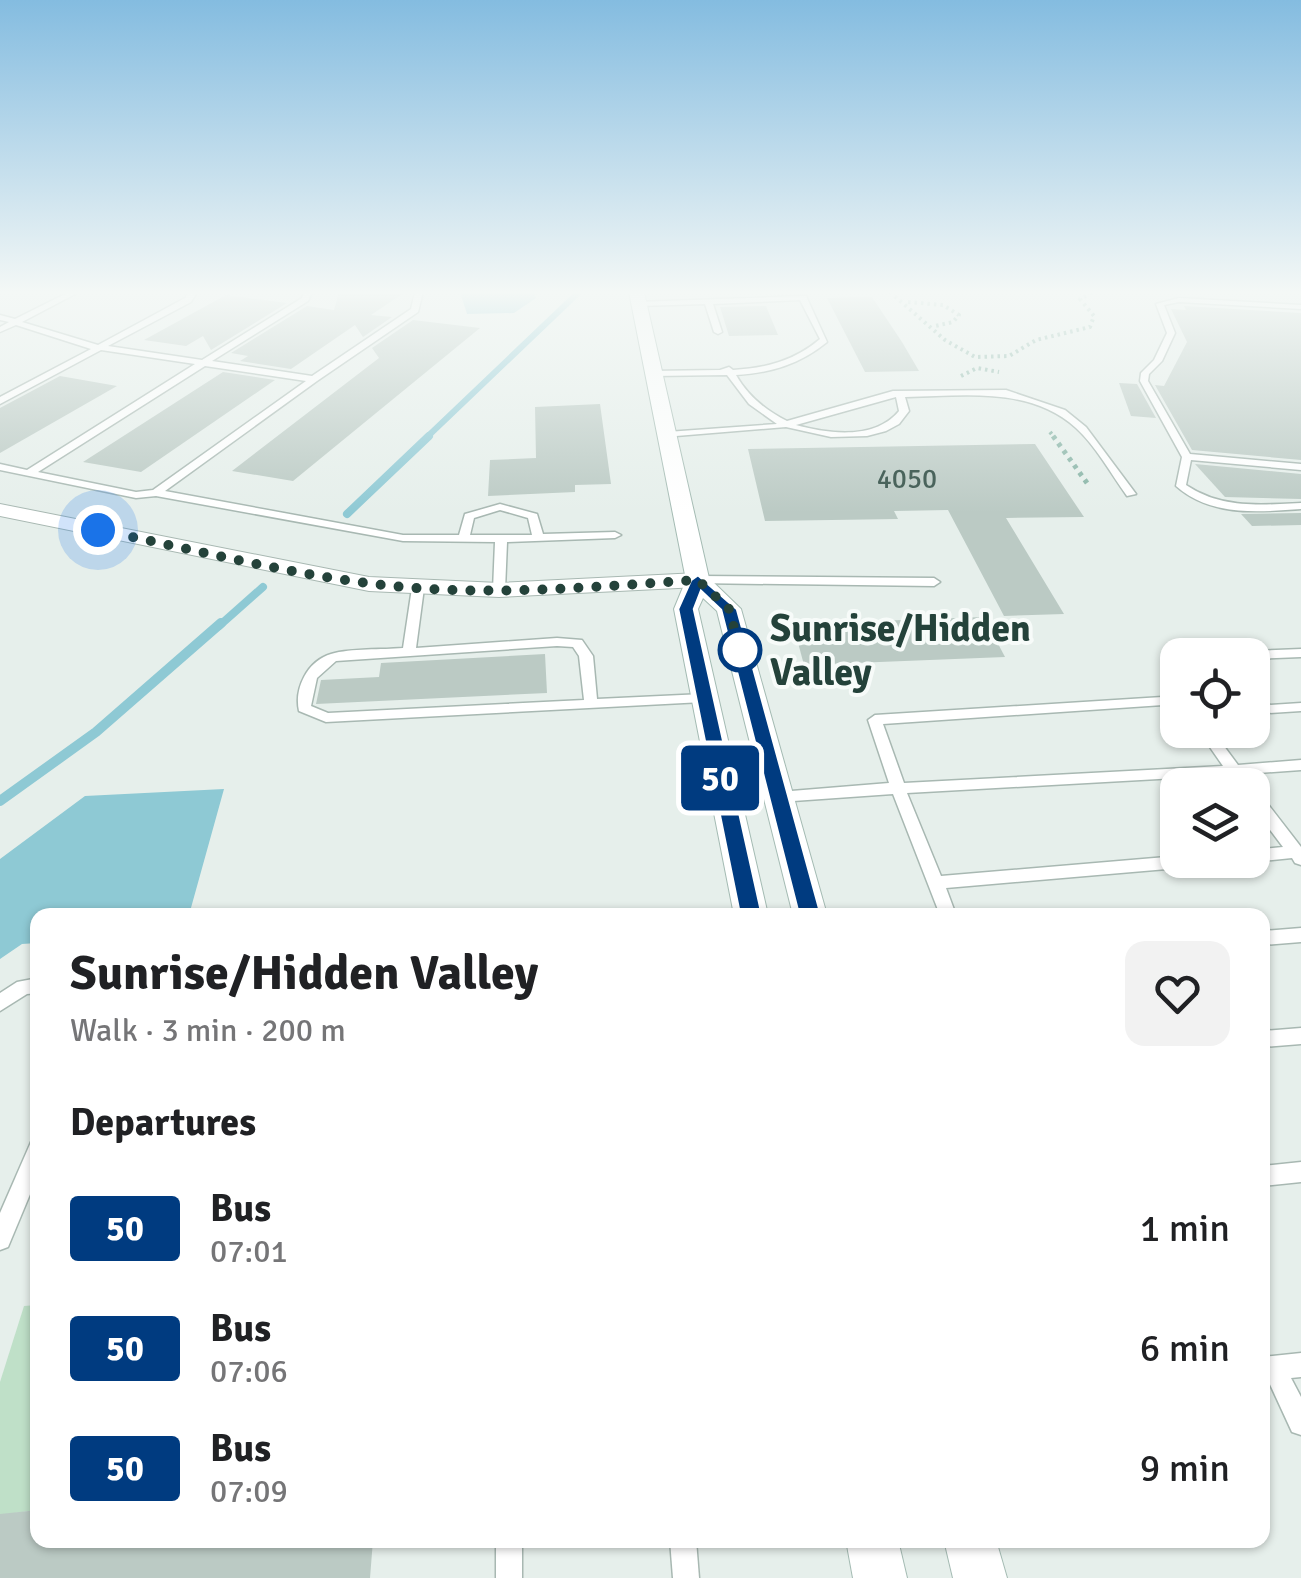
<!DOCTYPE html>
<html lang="en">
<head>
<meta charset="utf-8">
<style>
  :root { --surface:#fff; --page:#f2f2f2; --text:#202124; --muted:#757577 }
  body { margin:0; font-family:Signika,sans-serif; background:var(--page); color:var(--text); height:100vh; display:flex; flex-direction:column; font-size:38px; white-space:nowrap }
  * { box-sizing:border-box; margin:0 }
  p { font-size:32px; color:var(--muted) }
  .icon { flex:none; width:55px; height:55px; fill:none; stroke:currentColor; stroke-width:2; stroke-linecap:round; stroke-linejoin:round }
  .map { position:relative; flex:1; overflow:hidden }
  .side { position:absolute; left:30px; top:908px; width:1240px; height:640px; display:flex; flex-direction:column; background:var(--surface); border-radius:20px; box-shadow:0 2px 8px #0004 }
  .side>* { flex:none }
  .badge { padding:0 20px; border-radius:8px; font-size:35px; line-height:65px }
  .controls { position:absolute; left:1160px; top:638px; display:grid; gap:20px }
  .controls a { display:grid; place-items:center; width:110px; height:110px; border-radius:20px; background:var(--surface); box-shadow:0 2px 8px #0004; font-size:50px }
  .you { position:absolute; width:50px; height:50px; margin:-25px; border:8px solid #fff; border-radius:50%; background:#1a73e8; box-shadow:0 0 0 15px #1a73e833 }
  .map>.badge { position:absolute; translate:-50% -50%; box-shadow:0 0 0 5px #fff }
  h2 { padding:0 40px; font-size:38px; line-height:90px }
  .round { display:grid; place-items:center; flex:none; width:105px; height:105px; border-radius:20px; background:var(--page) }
  .headline { display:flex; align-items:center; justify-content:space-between; height:170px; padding:0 40px }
  h1 { font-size:48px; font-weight:700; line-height:75px }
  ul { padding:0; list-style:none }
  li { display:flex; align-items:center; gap:30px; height:120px; padding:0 40px }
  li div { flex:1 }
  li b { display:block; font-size:38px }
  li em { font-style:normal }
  li .badge { min-width:110px; font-weight:700; text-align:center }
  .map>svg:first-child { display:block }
  .green { fill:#bfe0c8 }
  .water { fill:#8ec9d4 }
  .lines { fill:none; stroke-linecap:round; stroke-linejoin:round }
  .stream-far2 { stroke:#8ec9d4; stroke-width:6 }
  .stream-far1 { stroke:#8ec9d4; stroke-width:8 }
  .stream { stroke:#8ec9d4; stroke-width:10 }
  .building { fill:#bbcac4 }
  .service-casing { stroke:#a8b8b2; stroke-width:3 }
  .minor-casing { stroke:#a8b8b2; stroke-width:2 }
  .secondary-casing { stroke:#a4bbb3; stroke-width:2 }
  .path-far1 { stroke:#86b3a5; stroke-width:4; stroke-dasharray:2.5 4; stroke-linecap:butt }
  .path { stroke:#86b3a5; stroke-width:5; stroke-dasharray:4 5; stroke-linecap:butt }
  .service { fill:#fff; fill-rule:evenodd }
  .minor { fill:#fff; fill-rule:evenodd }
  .secondary { fill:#fff; fill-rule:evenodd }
  .line { fill:#003b80; stroke:#fff; stroke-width:2.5 }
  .walk { stroke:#24423a; stroke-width:10; stroke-dasharray:0 18 }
  .stop-dot { fill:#fff; stroke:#003b80; stroke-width:5 }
  .labels { text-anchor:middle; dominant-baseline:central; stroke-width:8; stroke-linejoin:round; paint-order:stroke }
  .far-number-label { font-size:28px; fill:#4a645c }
  .stop-label { font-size:38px; font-weight:bold; fill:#24423a; stroke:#f7fbf9; text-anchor:start }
</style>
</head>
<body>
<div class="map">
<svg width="1301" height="1578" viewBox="0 0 1301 1578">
  <rect width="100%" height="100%" fill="#e6efeb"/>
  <polygon class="green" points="37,1305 37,1510 0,1515 0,1382 24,1306"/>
  <g class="water">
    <polygon points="460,292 534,292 536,298 514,313 467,314"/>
    <polygon points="224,789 189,915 38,915 37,943 22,944 0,959 0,859 85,796"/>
  </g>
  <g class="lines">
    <polyline class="stream-far2" points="426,438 579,292"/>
    <g class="stream-far1">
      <polyline points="347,514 429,436"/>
      <polyline points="219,626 263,587"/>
    </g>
    <polyline class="stream" points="0,801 96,732 221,623"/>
  </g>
  <g class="building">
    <polygon points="339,292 405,292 371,315 392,317 363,337 355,325 291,369 240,361 248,356 231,353 307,306 334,310"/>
    <polygon points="226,295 287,303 211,350 203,336 186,346 144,340"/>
    <polygon points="872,297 902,342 919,371 865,372 827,298"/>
    <polygon points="766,306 778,335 729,336 720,307"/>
    <polygon points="1184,306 1301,313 1301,460 1192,450 1155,385 1164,386 1187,342 1171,309 1186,310"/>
    <polygon points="413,320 480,328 293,481 232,471 379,358 372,348"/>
    <polygon points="223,372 275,380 141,472 83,462"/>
    <polygon points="60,376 117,386 0,453 0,408"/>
    <polygon points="1119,383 1137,384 1156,418 1131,416"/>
    <polygon points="600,404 611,484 575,485 575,492 488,496 490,460 536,458 535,407"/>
    <polygon points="1035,444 1084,517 1006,518 1064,614 1004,616 948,510 894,511 898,519 765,521 748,449"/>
    <polygon points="1195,464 1301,474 1301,499 1225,497"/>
    <polygon points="1301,513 1301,525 1252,526 1241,514"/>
    <polygon points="984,617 1005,657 804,665 793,624"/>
    <polygon points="545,654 547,693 316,704 321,680 379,677 381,663"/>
    <polygon points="38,1510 38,1540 373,1540 370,1578 0,1578 0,1514"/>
  </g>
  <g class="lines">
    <g class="service-casing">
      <g id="service">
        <path d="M 69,292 L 79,292 L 22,322 L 98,345 L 185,298 L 189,292 L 197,292 L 191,302 L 108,346 L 202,360 L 302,298 L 304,292 L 312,292 L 308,301 L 212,361 L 312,376 L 411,309 L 415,292 L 423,292 L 418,312 L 317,381 L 165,491 L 403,535 L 459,535 L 465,514 L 500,504 L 537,514 L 543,534 L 615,532 L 621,535 L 615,538 L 507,542 L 505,590 L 499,594 L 493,590 L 495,542 L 403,541 L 156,496 L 136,498 L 0,470 L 0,464 L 27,470 L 195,364 L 101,350 L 0,404 L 0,397 L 91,349 L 16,325 L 0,332 L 0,327 L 9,322 L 0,320 L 0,315 L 15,319 ZM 205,366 L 306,381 L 153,490 L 136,492 L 38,472 ZM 500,510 L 528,518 L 532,535 L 470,535 L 474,518 Z"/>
        <path d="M 806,296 L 827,342 C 800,364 771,373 736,375 C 748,396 765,410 787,421 L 893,391 L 1006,390 L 1065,410 L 1086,427 L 1136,494 L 1127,496 C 1111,474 1096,446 1076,428 C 1030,386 963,396 905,397 L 909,411 L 899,424 L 886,431 L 867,436 L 831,437 L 786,427 L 664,437 L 664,433 L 667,432 L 777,424 L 749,404 L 727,375 L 653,376 L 649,373 L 650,371 L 720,370 L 729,367 L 733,370 C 766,368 794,361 820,339 L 800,300 L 713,304 L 722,332 L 718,334 L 714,332 L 705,304 L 639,306 L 636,302 ZM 896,397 L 899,411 C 875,440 829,434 796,425 Z"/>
        <path d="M 1179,298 L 1301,305 L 1301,309 L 1179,302 L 1164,305 L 1175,333 L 1162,361 L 1149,374 L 1148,381 L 1190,454 L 1301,464 L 1301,470 L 1191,460 L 1186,485 C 1222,509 1260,505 1301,503 L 1301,509 C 1258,512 1211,517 1176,486 L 1182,457 L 1140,381 L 1141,373 L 1154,360 L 1167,333 L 1156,304 Z"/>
        <polygon points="698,576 934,578 940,582 934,586 694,583 694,577"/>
        <path d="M 418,584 L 424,588 L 416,648 L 557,638 L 582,640 L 593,656 L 597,699 L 703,694 L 710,698 L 703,702 L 326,722 L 299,711 C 294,689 307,661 331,654 C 351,648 382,650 403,648 L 412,588 ZM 557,646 L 573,647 L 579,656 L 584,700 L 328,713 L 311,706 L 317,678 L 336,661 Z"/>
        <polygon points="1301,649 1301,657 1252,659 1252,655 1246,655 1252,651"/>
        <polygon points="1178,696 1178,704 883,724 904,783 1223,766 1198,730 1212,730 1238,765 1301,760 1301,770 1245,774 1253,785 1252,787 1238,785 1230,775 907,793 941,876 1178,856 1178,860 1210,860 1208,864 1202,866 946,888 956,915 940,915 893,794 779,802 771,797 779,792 889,783 868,720 875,715"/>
        <polygon points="1301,703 1301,711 1252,714 1252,706"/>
        <polygon points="1252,789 1257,790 1301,847 1301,865 1295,863 1292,858 1252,862 1246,860 1252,860 1252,850 1283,847 1252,806"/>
        <polygon points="1301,928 1301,942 1262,945 1262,931"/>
        <polygon points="38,978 38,993 27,994 0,1011 0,993 17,982"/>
        <polygon points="1301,1028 1301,1044 1262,1047 1262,1031"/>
        <polygon points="38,1140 38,1175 8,1247 0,1250 0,1213 31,1142"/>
        <polygon points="1301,1162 1301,1182 1262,1186 1262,1166"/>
        <polygon points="1301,1353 1301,1377 1291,1378 1301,1397 1301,1435 1292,1432 1268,1380 1262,1381 1262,1357"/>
        <rect x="496" y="1540" width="26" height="38"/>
        <polygon points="670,1540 696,1540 699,1578 673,1578"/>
      </g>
    </g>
    <g class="minor-casing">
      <polygon id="minor" points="0,504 369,577 499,583 698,573 710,580 698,587 499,597 369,591 0,516"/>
    </g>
    <g class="secondary-casing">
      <g id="secondary">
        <polygon points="629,292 644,292 709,578 741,609 827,915 793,915 717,611 703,598 698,609 768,915 734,915 674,609 686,580"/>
        <polygon points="846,1540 898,1540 907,1578 853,1578"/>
        <polygon points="944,1540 996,1540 1007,1578 953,1578"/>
      </g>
    </g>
    <g class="path-far1">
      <polyline points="890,292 945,340 975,357 1009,356 1036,340 1090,327 1094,316 1080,299 1093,292"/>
      <polyline points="908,302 943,305 959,315 953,322 935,326"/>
      <polyline points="961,376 977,368 999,372"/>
      <polyline points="1050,432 1055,438"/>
    </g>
    <polyline class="path" points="1053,436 1090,487"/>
    <use href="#service" class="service"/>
    <use href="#minor" class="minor"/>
    <use href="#secondary" class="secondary"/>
  </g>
  <linearGradient id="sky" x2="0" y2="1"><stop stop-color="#84bce0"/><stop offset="0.57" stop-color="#f4f8f6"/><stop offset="1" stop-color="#f4f8f6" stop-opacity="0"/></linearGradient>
  <rect width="1301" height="513" fill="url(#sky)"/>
  <polygon class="line" points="698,575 737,609 821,915 817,921 810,924 799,915 721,610 701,591 694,609 762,915 751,924 740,915 678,609 691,580"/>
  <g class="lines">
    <path class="walk" d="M 98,530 C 203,551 309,580 415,588 C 509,595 605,586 698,580 L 729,609 L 740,650"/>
  </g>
  <circle class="stop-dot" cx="740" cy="650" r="20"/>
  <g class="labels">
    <g class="far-number-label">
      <text x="907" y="479">4050</text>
    </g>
    <g class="stop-label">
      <text x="770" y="628">Sunrise/Hidden<tspan x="770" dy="44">Valley</tspan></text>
    </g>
  </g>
</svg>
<div class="controls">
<a><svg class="icon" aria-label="locate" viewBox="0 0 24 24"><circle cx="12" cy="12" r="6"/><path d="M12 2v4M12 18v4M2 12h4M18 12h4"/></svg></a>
<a><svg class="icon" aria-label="layers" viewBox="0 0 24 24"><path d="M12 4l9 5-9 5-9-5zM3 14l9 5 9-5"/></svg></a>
</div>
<div class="you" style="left:98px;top:530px"></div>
<b class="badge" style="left:720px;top:778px;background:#003b80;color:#fff">50</b>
<section class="side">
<div class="headline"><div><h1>Sunrise/Hidden Valley</h1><p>Walk · 3 min · 200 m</p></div><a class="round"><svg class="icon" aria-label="heart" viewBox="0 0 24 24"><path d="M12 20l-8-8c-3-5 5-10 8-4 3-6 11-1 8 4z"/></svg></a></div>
<h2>Departures</h2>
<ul>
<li><span class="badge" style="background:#003b80;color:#fff">50</span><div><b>Bus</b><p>07:01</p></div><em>1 min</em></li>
<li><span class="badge" style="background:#003b80;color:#fff">50</span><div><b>Bus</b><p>07:06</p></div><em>6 min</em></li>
<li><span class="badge" style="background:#003b80;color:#fff">50</span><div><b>Bus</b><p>07:09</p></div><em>9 min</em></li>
</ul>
</section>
</div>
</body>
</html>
